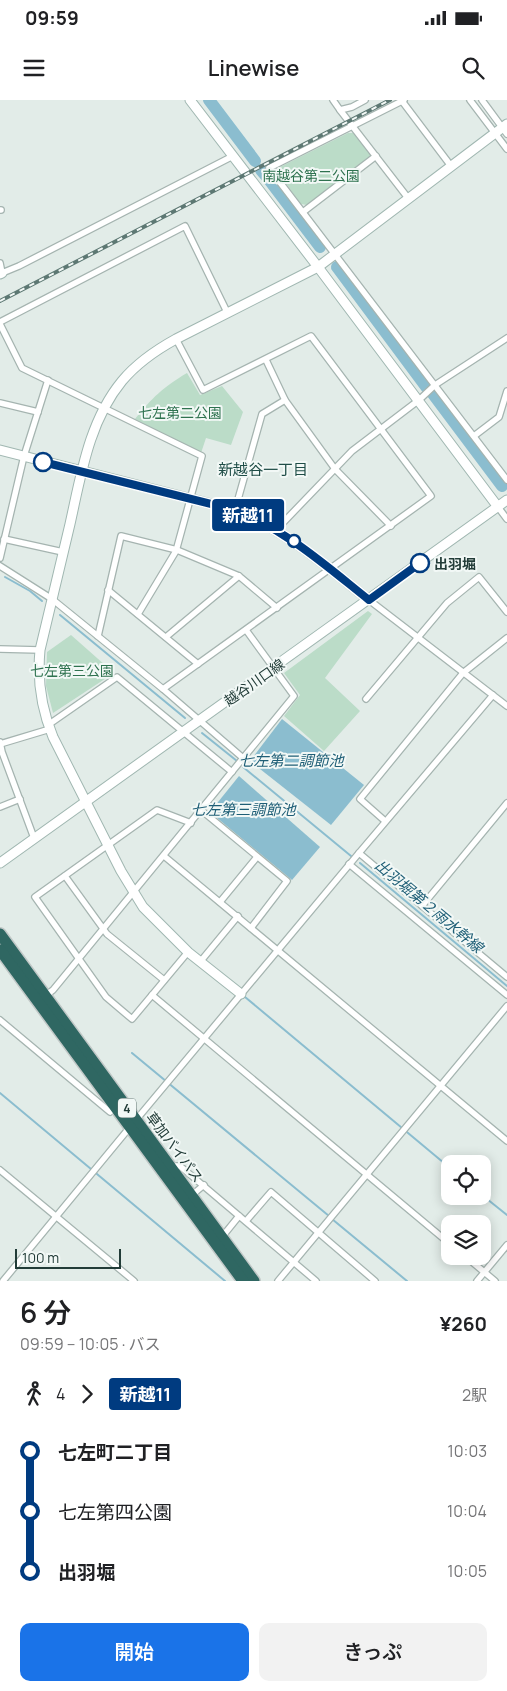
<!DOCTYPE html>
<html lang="ja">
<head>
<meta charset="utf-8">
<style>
  :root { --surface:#fff; --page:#f2f2f2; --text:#202124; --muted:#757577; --accent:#1a73e8 }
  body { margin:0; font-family:Manrope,"Noto Sans JP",sans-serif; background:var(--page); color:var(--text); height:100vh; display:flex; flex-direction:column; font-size:19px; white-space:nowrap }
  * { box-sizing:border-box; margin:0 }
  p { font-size:16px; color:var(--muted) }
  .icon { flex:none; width:28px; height:28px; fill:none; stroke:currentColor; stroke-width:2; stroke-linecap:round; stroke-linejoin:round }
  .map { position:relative; height:1181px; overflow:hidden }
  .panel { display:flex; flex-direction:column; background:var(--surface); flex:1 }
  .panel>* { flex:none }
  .badge { padding:0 10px; border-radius:4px; font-size:18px; line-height:32px }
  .buttons { position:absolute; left:441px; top:1055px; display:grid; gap:10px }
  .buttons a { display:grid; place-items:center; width:50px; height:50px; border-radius:10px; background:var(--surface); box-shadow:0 2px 12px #0003; font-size:25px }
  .scale { position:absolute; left:15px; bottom:12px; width:106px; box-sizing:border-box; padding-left:5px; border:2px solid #223c38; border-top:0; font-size:14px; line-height:18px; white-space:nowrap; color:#223c38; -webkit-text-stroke:4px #f2f8f6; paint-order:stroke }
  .map>.badge { position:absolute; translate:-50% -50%; box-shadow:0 0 0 2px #fff }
  .legs { display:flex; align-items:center; gap:8px; height:55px; padding:0 20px; font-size:16px }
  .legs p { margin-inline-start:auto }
  .overview { display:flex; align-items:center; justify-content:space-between; height:85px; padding:0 20px }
  h1 { font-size:28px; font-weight:600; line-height:38px }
  .primary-button { display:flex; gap:10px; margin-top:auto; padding:10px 20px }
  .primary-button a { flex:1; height:58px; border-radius:10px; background:var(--accent); color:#fff; font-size:20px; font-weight:600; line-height:58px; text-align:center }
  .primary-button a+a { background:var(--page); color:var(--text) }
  ul { padding:0 20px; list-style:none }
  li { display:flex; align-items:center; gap:18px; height:60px; font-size:19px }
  li i { display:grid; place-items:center; width:8px; height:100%; margin:0 6px; background:currentColor }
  li i::after { content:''; width:12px; height:12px; margin:-6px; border:4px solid; border-radius:50%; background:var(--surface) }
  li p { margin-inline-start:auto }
  li:first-child i { background:linear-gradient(#0000 50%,currentColor 0) }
  li:last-child i { background:linear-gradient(currentColor 50%,#0000 0) }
  .status { display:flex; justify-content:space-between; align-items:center; height:35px; padding:0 25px; background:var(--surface); direction:ltr }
  .status svg { height:14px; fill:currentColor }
  header { display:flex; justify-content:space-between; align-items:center; height:65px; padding:0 20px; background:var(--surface); font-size:22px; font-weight:600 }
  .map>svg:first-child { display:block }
  .green { fill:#bbdcc8 }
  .water { fill:#8bbdcf }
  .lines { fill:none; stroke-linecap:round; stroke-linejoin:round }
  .stream { stroke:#8bbdcf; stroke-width:2 }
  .river { stroke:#8bbdcf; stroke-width:12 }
  .street-casing { stroke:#a5b4b0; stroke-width:8 }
  .secondary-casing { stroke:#a0b7b1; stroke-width:11 }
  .highway-casing { stroke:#c1c8c7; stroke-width:14 }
  .street { stroke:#fff; stroke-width:5.5 }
  .secondary { stroke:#fff; stroke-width:9 }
  .highway { stroke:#2f6762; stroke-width:11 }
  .rail-casing { stroke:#5d7873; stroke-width:4 }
  .rail { stroke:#f2f8f6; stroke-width:2; stroke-dasharray:5.5; stroke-linecap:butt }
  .line-1-casing { stroke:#fff; stroke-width:11 }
  .line-1 { stroke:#003b80; stroke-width:8 }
  .stop-1-dot { fill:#fff; stroke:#003b80; stroke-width:2.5 }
  .labels { text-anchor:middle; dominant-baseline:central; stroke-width:4; stroke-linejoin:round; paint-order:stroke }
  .shield { fill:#f2f8f6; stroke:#607471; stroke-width:1 }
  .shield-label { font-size:12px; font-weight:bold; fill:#223c38 }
  .park-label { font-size:14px; fill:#2e724f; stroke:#f2f8f6 }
  .stop-label { font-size:14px; font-weight:bold; fill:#223c38; stroke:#f2f8f6; text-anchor:start }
  .street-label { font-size:14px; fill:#223c38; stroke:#f2f8f6 }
  .neighbourhood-label { font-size:15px; fill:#1f4d47; stroke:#f2f8f6 }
  .water-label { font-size:15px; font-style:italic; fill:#1e5e76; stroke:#f2f8f6 }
</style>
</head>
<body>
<div class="status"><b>09:59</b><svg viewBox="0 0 49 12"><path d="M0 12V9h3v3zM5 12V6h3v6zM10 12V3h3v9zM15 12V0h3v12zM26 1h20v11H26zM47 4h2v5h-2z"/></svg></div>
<header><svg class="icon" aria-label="menu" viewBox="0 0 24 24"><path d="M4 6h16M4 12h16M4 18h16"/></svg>Linewise<svg class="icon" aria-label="search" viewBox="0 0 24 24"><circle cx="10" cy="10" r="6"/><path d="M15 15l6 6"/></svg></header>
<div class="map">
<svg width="507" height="1181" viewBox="0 0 507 1181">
  <rect width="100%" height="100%" fill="#e2ece8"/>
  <g class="green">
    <polygon points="348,33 353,33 370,54 370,57 307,105 301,104 279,74 280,67"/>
    <path d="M 187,273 L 200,295 L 222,286 L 243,312 L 231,345 L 206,338 L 201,353 L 135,319 C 152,298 163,287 187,273 Z"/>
    <polygon points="368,511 372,514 325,578 360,611 324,651 284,616 300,595 284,573"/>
    <polygon points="71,535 114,573 53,613 46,586 47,552"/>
  </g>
  <g class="water">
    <polygon points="282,619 364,685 331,725 250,661"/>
    <polygon points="239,676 320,747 292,780 210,712"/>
  </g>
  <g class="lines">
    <g class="stream">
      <polyline points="5,477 30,491 42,501"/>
      <polyline points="60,515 185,618"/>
      <polyline points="202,633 237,661"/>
      <polyline points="243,667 351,756"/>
      <polyline points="360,763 507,886"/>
      <polyline points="245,897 450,1068"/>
      <polyline points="132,953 329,1116"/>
      <polyline points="0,993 225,1181"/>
      <polyline points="482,1095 507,1115"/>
      <polyline points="332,1119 407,1181"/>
    </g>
    <g class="river">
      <polyline points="209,0 255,61"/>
      <polyline points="261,70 267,77"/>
      <polyline points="270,81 320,147"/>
      <polyline points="337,167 427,288"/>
      <polyline points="433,294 502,386"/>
    </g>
    <g class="street-casing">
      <g id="street">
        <polyline points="333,0 340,10 352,7 365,0"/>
        <polyline points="404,0 269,68 507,380"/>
        <polyline points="470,0 507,49"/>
        <polyline points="482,0 507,34"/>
        <polyline points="402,1 451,66"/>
        <polyline points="340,10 408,98"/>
        <polyline points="0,110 1,110"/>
        <polyline points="303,112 376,56"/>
        <polyline points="0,163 2,173 19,166 233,56"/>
        <polyline points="0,222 185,126 227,212"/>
        <polyline points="0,224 22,268 202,356 176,451 138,514"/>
        <polyline points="266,260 285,300 335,369 391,426"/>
        <polyline points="0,303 38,312"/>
        <polyline points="474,336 499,317 507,291"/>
        <polyline points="498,407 507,419"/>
        <polyline points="235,410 262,314 285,300"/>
        <polyline points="277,429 352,351 419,300 435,285 507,238"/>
        <polyline points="4,439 63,452"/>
        <polyline points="0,458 24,356 48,280"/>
        <polyline points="0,466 52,499 163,589 243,658"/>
        <polyline points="108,490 198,564"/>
        <polyline points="369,500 507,606"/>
        <polyline points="98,536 121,436 177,450 239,476 277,508"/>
        <polyline points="166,537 239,476"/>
        <polyline points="0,549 40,550"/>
        <polyline points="163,589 431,396 311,236 203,290 176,239"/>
        <polyline points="366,599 447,503 479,477 507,512"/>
        <polyline points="48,625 117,577 232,672"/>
        <polyline points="0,642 2,652 34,738"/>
        <polyline points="0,644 50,629"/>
        <polyline points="0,707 20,699"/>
        <polyline points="201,710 287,781 251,828"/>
        <polyline points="385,721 360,699 463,573 507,538"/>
        <polyline points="359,753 507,877"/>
        <polyline points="164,756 507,1041"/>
        <polyline points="349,764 507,895"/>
        <polyline points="65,776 107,834 164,880"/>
        <polyline points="220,802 257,757"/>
        <polyline points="422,806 507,703"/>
        <polyline points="188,852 132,919 106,897 35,797 157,710 191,723"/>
        <polyline points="200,862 238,816"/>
        <polyline points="152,895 450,1144"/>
        <polyline points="45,896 53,890 294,596 246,530"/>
        <polyline points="0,920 110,1012 115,1007"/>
        <polyline points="136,1020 359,753 493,595"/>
        <polyline points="172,1068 176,1066 180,1066 316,1181"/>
        <polyline points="0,1070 134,1181"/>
        <polyline points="192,1095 204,1085"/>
        <polyline points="246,1121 271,1092 375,1181"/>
        <polyline points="222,1137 239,1116"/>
        <polyline points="465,1156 495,1181"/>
        <polyline points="3,1181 130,1027"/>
        <polyline points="278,1181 507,906"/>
        <polyline points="477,1181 507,1145"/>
      </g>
    </g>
    <g class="secondary-casing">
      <g id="secondary">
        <polyline points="190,0 318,167 498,407"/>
        <polyline points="0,174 2,173"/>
        <path d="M 0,350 L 235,410 C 287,431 326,466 369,500"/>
        <polyline points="0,763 507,400"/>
        <path d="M 241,894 L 188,852 L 143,807 L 121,771 L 53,637 C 41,608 37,581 40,550 C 50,508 60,466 70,424 C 81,375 89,321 122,281 C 137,263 156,250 176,239 L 318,167 L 507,24"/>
      </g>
    </g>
    <g class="highway-casing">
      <g id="highway">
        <polyline points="0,834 254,1181"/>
        <polyline points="0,850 243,1181"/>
      </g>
    </g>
    <use href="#street" class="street"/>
    <use href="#secondary" class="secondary"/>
    <use href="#highway" class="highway"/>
    <g class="rail-casing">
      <polyline id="rail" points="0,201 390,0"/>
    </g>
    <use href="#rail" class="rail"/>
  </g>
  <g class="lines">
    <g class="line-1-casing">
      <path id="line-1" d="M 43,362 L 235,410 C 289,432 325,465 369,500 L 420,463"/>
    </g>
    <use href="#line-1" class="line-1"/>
  </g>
  <g class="stop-1-dot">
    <circle cx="43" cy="362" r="9"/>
    <circle cx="294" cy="441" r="6"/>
    <circle cx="420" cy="463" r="9"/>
  </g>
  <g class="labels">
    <rect class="shield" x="118" y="998.5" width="18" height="19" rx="4"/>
    <g class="shield-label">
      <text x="127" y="1008">4</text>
    </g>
    <g class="park-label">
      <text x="311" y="75">南越谷第二公園</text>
      <text x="180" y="312">七左第二公園</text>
      <text x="72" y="570">七左第三公園</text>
    </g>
    <g class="stop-label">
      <text x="434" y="463">出羽堀</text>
    </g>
    <g class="street-label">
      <text transform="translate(254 582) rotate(-35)">越谷川口線</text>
      <text transform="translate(175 1047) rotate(53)">草加バイパス</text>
    </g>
    <g class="neighbourhood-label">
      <text x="263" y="369">新越谷一丁目</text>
    </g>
    <g class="water-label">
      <text x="291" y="660">七左第二調節池</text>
      <text x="243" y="709">七左第三調節池</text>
      <text transform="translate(429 806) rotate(40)">出羽堀第２雨水幹線</text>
    </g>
  </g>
</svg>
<div class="buttons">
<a><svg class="icon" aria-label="locate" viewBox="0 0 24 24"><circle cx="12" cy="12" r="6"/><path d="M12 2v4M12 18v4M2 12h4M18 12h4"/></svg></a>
<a><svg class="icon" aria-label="layers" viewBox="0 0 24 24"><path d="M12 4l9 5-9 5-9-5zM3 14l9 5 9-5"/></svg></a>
</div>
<div class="scale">100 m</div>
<b class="badge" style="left:248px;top:415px;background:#003b80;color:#fff">新越11</b>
</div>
<section class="panel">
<div class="overview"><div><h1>6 分</h1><p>09:59 – 10:05 · バス</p></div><b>¥260</b></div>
<div class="legs"><svg class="icon" aria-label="walk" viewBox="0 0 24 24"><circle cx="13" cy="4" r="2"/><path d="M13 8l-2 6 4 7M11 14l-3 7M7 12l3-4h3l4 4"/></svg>4<svg class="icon" aria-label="forward" viewBox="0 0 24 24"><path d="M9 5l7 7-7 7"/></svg><b class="badge" style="background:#003b80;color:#fff">新越11</b><p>2駅</p></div>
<ul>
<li><i style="color:#003b80"></i><b>七左町二丁目</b><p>10:03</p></li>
<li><i style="color:#003b80"></i><span>七左第四公園</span><p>10:04</p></li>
<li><i style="color:#003b80"></i><b>出羽堀</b><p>10:05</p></li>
</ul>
<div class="primary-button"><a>開始</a><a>きっぷ</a></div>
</section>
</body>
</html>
